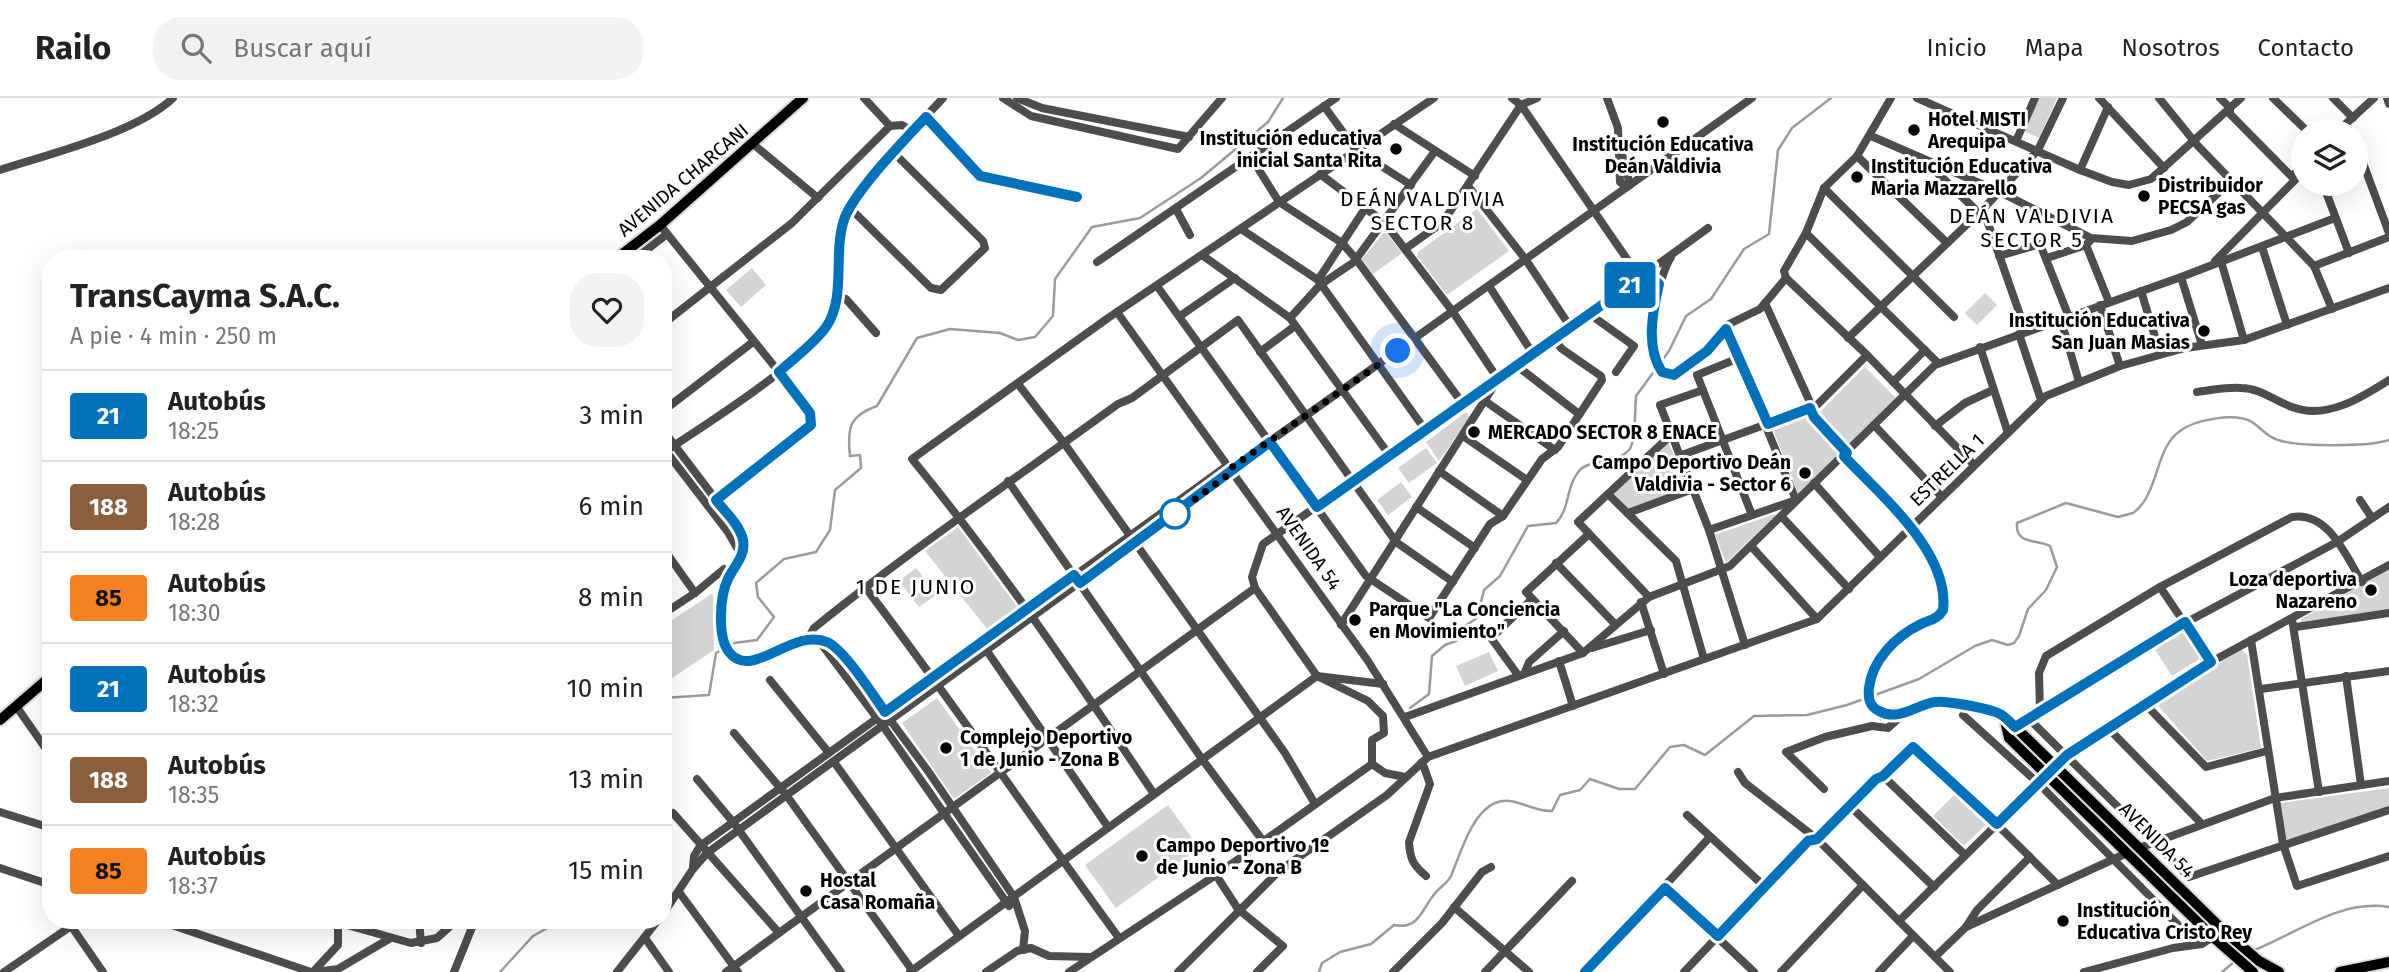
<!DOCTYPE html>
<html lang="es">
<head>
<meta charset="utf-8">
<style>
  :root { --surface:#fff; --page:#f2f2f2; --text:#222; --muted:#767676; --line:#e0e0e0 }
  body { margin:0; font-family:"Fira Sans",sans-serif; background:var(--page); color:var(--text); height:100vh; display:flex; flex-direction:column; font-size:26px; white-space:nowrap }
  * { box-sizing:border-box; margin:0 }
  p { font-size:23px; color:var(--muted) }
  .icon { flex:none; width:38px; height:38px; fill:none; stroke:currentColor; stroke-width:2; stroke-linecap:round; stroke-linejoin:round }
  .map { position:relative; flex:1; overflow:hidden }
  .panel { position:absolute; left:42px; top:152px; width:630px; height:679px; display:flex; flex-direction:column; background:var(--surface); border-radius:28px; box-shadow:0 7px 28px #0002 }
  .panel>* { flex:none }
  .badge { padding:0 14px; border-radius:5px; font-size:24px; line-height:46px }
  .tools { position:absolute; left:2291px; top:21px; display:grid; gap:14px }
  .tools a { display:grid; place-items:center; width:77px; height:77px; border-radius:50%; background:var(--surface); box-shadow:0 7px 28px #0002; font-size:35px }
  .you { position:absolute; width:35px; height:35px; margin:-18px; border:5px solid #fff; border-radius:50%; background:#1a73e8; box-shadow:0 0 0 10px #1a73e833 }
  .map>.badge { position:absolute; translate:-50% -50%; box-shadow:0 0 0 4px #fff }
  .round { display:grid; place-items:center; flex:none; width:74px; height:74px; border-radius:28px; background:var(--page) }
  .head { display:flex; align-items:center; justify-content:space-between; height:119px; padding:0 28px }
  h1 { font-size:33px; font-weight:700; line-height:52px }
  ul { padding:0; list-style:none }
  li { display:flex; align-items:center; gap:21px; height:91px; padding:0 28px; border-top:2px solid var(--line) }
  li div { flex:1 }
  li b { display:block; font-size:26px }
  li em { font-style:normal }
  li .badge { min-width:77px; font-weight:700; text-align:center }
  header { display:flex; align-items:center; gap:42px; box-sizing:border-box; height:98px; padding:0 35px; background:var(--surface); border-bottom:2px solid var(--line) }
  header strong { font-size:33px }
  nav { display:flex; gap:38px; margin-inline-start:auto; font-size:24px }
  .search { width:490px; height:63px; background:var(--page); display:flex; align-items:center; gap:18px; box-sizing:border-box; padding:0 24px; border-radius:28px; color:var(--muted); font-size:26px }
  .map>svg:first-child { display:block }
  .green { fill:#d4d4d4 }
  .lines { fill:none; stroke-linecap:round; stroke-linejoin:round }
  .stream { stroke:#9b9b9b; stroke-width:2.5 }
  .major-casing { stroke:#dbdbdb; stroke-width:14 }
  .minor { stroke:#4d4d4d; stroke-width:8 }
  .major { stroke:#000; stroke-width:10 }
  .line-casing { stroke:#fff; stroke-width:16 }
  .line { stroke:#0072bc; stroke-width:10 }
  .walk { stroke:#000; stroke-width:7; stroke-dasharray:0 12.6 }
  .poi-dot { fill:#000; stroke:#fff; stroke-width:2.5 }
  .stop-dot { fill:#fff; stroke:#0072bc; stroke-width:3.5 }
  .labels { text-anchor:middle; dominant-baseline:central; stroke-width:6; stroke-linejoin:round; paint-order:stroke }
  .poi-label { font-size:19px; font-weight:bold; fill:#000; stroke:#fff; text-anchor:start }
  .street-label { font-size:19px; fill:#000; stroke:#fff }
  .neighbourhood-label { font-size:21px; letter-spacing:2px; fill:#000; stroke:#fff }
</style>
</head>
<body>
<header>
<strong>Railo</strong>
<div class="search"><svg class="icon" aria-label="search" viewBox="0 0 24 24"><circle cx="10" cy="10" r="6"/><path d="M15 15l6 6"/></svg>Buscar aquí</div>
<nav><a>Inicio</a><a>Mapa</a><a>Nosotros</a><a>Contacto</a></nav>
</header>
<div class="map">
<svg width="2389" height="874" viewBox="0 0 2389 874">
  <rect width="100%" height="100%" fill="#fff"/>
  <g class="green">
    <polygon points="2039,0 2057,0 2039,40 2024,33"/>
    <polygon points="1477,111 1509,153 1447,197 1417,158 1418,154"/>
    <polygon points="1385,133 1402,155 1373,176 1362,161"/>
    <polygon points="752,170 766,187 741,209 726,192"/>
    <polygon points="1985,195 1997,207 1977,227 1965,215"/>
    <polygon points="1865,269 1896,300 1847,348 1817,317"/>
    <polygon points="1466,314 1470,319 1439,363 1426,344"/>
    <polygon points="1808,315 1841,355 1798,395 1772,329"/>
    <polygon points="1668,344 1688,389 1628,411 1614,396"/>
    <polygon points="1426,350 1437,365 1409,385 1398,370"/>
    <polygon points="1401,384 1412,399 1388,417 1377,402"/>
    <polygon points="1775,416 1776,417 1726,465 1715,437"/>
    <polygon points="958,429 1018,510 988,532 925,453"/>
    <polygon points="916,470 937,496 919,509 899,483"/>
    <polygon points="2389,471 2389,512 2301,524 2301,521"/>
    <polygon points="713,495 714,552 663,586 663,528"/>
    <polygon points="2184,532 2201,560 2172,578 2154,550"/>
    <polygon points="2241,552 2247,556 2261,650 2207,663 2154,603"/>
    <polygon points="1489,554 1498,573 1465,588 1456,568"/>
    <polygon points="937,600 991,675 954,701 902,625"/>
    <polygon points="2389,690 2389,710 2288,742 2285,740 2280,705"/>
    <polygon points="1956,695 1987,725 1964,748 1933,718"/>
    <polygon points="1168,707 1199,750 1116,810 1085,767"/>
  </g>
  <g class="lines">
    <g class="stream">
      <path d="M 663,600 L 709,597 L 716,555 L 734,545 L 757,542 L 774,519 L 758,499 L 756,485 L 784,461 L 816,454 L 830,432 L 835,392 L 861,370 L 860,357 L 850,358 C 847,330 849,318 877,308 L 917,240 L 950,231 L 1000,235 L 1018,242 L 1035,239 L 1053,218 L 1055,181 L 1092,129 L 1140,120 L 1201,80 L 1268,24 L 1283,0"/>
      <path d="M 1410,610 L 1429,596 L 1432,558 L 1445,547 L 1456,543 L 1465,528 L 1477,520 L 1484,492 L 1500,478 L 1528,428 L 1556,425 C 1570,411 1566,388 1579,373 C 1590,360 1615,368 1630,351 L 1634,339 L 1636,298 L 1669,253 L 1686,218 L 1711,201 L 1744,151 L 1769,136 L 1778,52 L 1792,30 L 1831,0"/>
      <polyline points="663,619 670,644 663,650"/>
      <path d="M 2252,853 C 2296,836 2340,801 2389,809"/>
      <polyline points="500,874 533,838 562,822"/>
      <path d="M 1319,874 L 1322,865 L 1340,854 L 1371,846 L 1394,827 C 1418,832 1421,813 1433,798 C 1438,790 1447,786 1451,778 C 1460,757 1472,714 1495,705 C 1515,697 1531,714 1552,713 L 1560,697 L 1580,692 L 1590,681 L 1619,691 L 1635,691 L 1670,649 L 1684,647 L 1705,657 L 1754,618 L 1807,617 L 1847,607 L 1919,581 L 1975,548 L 1992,542 L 2008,547 L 2014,545 L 2019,538 L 2028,511 L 2046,492 L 2057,469 L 2050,448 C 2037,441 2015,447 2017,425 L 2066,405 L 2118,419 L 2133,415 C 2160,395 2154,351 2180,333 C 2194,322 2235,314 2252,324 C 2261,330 2267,339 2278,342 C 2298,349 2369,349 2389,342"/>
      <polyline points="2222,874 2234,864"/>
    </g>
    <g class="major-casing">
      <g id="major">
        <polyline points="616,161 660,127 803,0"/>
        <polyline points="2004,618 2223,832 2259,863 2279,874"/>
        <polyline points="2004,618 2009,640 2213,839 2253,874"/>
        <polyline points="0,622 51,578"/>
        <polyline points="2340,874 2389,864"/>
      </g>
    </g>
    <g class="minor">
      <polyline points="864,0 890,28"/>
      <polyline points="1003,0 1031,18 1178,51 1222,0"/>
      <polyline points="1017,0 1042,10 1189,39"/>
      <polyline points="1512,0 1521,7 1640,180 1650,179 1659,185"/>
      <polyline points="1607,0 1618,30 1620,84 1627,89"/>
      <polyline points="1917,0 2080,72 2112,84 2129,87 2151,81 2241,0"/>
      <polyline points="2099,0 2164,70"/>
      <polyline points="2159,0 2198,48 2314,168 2332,211"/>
      <polyline points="2273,0 2307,33"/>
      <polyline points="2333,0 2353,20"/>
      <polyline points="2387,0 2389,6"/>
      <polyline points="1324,8 1356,52 1411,87"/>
      <polyline points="926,19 980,78 993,84 1077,99"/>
      <polyline points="1394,26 1475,78"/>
      <polyline points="2338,33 2374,0"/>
      <polyline points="1871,38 2000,94 2091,140 2132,143 2171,132 2187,124 2232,82"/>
      <polyline points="2016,43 2035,0"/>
      <polyline points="753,46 818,100"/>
      <polyline points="2356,46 2389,135"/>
      <polyline points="1622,56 1630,87"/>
      <polyline points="1857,58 1947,145"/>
      <polyline points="1251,59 1279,104 1342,145 1356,161 1463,306"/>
      <polyline points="1928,66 1979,115"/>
      <path d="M 0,72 C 49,56 136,35 173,0"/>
      <polyline points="2080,72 2108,9"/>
      <polyline points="1320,76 1385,125 1453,214 1498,281"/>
      <polyline points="2292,78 2303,68"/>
      <polyline points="2323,86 2349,155"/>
      <polyline points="1468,88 1526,162 1571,230"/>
      <polyline points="1824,90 1954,219"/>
      <polyline points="850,110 931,190 941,192 985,150 983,143 894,55"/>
      <polyline points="1176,111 1190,137"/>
      <polyline points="1983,111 2026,234"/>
      <polyline points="660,127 779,274 812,321 808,332 708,408"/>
      <polyline points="1241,131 1318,182 1426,333"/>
      <polyline points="1806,135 1938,265"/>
      <polyline points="2086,147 2109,204"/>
      <polyline points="2262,149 2287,227"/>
      <polyline points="1405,151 1443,124 1521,7 1537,0"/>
      <polyline points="1202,157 1290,220 1390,358"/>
      <polyline points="1999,158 2040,146 2069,219"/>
      <path d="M 1671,159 C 1657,181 1635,273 1674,277 L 1707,253 L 1727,227 L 1760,211 L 1786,180 L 1784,173 L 1806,135 L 1824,90 L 1857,58 L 1891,0"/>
      <polyline points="2047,160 2086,147 2090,143"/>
      <polyline points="635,161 667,136"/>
      <polyline points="2215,163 2295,82 2230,16 2230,10 2220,0"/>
      <polyline points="2221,163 2244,242"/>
      <polyline points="1097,164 1336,0"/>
      <polyline points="2314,168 2389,139"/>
      <polyline points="2181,179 2202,247"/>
      <polyline points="1786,180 1867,257 1974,367"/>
      <polyline points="1318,182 1366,109"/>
      <polyline points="1157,188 1366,478 1429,520 1490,426 1503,418 1542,361 1558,349 1602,282 1601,278 1562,251 1554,242"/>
      <polyline points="1489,188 1533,256"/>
      <polyline points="2141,193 2160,255"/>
      <polyline points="836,199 846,201 876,235"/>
      <polyline points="1765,205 1809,302 1814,319 1847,355"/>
      <polyline points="2100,207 2120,268"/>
      <polyline points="1117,214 1368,563 1428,659"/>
      <polyline points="1593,215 1595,220 1634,248 1616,274"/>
      <polyline points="1180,218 1235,180"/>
      <polyline points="1290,220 1320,187 1354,164 1435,53"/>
      <polyline points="2061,222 2079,284"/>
      <polyline points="663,226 792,125 890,28 902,27 913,33"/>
      <polyline points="2019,236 2041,302"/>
      <polyline points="1848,240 1983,111 2038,52 2063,0"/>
      <polyline points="1980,249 2008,335"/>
      <polyline points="1260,254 1295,228"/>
      <polyline points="1739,260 1697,277 1752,417"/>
      <polyline points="1517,268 1579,316"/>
      <polyline points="1893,284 1925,252"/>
      <polyline points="1018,286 1064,345 1285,655 1315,706"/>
      <polyline points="1703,292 1660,307 1709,432 1745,547"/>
      <path d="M 2197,294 C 2211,292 2227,289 2241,290 C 2260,290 2275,303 2292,309 C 2326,322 2361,300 2389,282"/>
      <polyline points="1485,303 1555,352"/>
      <polyline points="663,313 753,244"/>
      <polyline points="1874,327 1942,399"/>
      <polyline points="1935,328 1965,305 1993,292"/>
      <path d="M 663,332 L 739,432 C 742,441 744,449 741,458 C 738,467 731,474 727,482 C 717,504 715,572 755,563 C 774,559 790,544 809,539 L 836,549 L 928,673 L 1014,799 L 1025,833 L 1023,852"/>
      <polyline points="1463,338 1527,382"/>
      <polyline points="665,352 728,434 741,457"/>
      <path d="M 666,353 C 708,325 799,268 826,229 C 845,200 832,160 842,129 C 854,90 914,32 943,0"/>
      <path d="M 1844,357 C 1875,391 1959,466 1941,516 C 1933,522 1924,524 1916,529 C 1890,544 1860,573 1871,606 C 1893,629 1914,604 1938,603 C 1952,602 1992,612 2004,618"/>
      <polyline points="1679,358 1816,308 1867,257"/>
      <polyline points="1439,373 1503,418"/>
      <polyline points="1008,383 1202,661 1263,743"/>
      <polyline points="1814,385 1880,459"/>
      <polyline points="1608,396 1676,463 1704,561"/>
      <polyline points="2360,402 2372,420"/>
      <polyline points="1416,409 1475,450"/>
      <polyline points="1628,415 1693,391"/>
      <polyline points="1782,419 1849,491"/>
      <polyline points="1709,432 1796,402 1726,231"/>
      <polyline points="1751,448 1817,521"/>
      <polyline points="663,450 695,495 663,516"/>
      <polyline points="1556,465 1615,526"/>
      <path d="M 865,489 C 953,604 1034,724 1119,840"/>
      <polyline points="2160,489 2211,564"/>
      <polyline points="695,495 724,471"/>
      <polyline points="1649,499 1578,424 1671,337"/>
      <polyline points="1641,504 1664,576"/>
      <polyline points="2292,521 2319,694"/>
      <polyline points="1341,527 1497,283"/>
      <polyline points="2296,529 2389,515"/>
      <path d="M 809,539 L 814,530 C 912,451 1016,380 1118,306 L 1132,300 L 1238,222 L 1396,444 L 1453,484"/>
      <polyline points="817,540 883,628 1009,808"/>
      <polyline points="2251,542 2283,746 2297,788 2389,758"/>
      <polyline points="1592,550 1651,532"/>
      <polyline points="987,553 1108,729"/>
      <polyline points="1583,555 1526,494 1589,436"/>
      <polyline points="1559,563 1573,608"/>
      <polyline points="1525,574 1529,564 1564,533"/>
      <polyline points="1518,577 1491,540 1532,501"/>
      <polyline points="2346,578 2361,687"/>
      <polyline points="770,582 829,655"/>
      <polyline points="2261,591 2389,573"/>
      <polyline points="2144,605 2206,669 2267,653"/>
      <polyline points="16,608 51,658"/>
      <path d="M 2040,613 L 2039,575 L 2046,558 L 2160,489 L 2292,419 C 2329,413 2346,459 2362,484"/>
      <polyline points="1963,617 2038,685 2197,846"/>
      <polyline points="1405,619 1583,555 1649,499 1730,468 1935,267 2181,179 2335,120"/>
      <polyline points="2028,620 2189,779 2389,712"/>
      <polyline points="2107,629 2202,726"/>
      <polyline points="2012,632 2185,525 2337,444 2389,409"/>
      <polyline points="734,635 787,698 912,872"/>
      <polyline points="834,664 959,838"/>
      <path d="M 1422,664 L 1430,686 L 1409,744 C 1410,761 1413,767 1426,778"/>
      <polyline points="1372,666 1372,642 1384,635 1383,618 1368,603 1317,578 1255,490 1252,479 1263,446 1554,242 1708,130"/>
      <polyline points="1738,674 1745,685 1817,741 1950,874"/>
      <polyline points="1883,678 1965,757"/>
      <polyline points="697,681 733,724 841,874"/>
      <polyline points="1824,691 1786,654 1825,639 1872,628 1888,630 1904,615"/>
      <path d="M 1154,696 C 1077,582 1000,468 912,361 L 1108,220 L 1434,0"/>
      <polyline points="1850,708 1934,789"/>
      <polyline points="0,714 51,730"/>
      <polyline points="673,715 779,835 1255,490"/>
      <polyline points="1687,717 1765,789"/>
      <polyline points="2139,750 2275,700 2389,683"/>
      <polyline points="693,769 694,758 700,748 1224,370 1231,371"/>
      <polyline points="0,770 51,787"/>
      <polyline points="1216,777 1238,811 1283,848 1257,874"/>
      <polyline points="51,788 47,797 51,802"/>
      <polyline points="1665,790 1754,874"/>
      <polyline points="679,794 738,874"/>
      <polyline points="1454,809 1529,874"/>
      <polyline points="663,816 693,771 707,755 1229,376 1231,371 1752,0"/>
      <polyline points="67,822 103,874"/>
      <polyline points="157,822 311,874"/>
      <polyline points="329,822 411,845 437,840 457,822"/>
      <polyline points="419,822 421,845"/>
      <polyline points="1899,823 2067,657 2211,564 2389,467"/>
      <polyline points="1966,829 1977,812 2030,759"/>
      <polyline points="645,840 669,874"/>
      <polyline points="1935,859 1966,829 2127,755"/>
      <polyline points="4,874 80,822"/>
      <polyline points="313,874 338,847 338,824"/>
      <polyline points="315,874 338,871 389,841"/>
      <polyline points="454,874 475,822"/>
      <polyline points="617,874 658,822"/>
      <polyline points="726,874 779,835"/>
      <polyline points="910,874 1317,578 1383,586"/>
      <polyline points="986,874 1017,853 1031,850 1049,858 1090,859"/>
      <polyline points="1069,874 1216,777 1372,666 1385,675 1405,679"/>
      <polyline points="1178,874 1279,773 1387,697 1428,659 1817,521 2046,298 2120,268 2185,250 2244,242 2389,190"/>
      <polyline points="1393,874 1442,825 1482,774 1491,769"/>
      <polyline points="1485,874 1572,783"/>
      <polyline points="1585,874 1709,740"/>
      <polyline points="1684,874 1808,743 1817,741 1876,681 1913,649 1956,686 2058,787"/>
      <polyline points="1781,874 1863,787"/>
      <polyline points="1879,874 1913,838"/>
      <polyline points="2084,874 2173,850 2202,846 2213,839"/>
    </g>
    <use href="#major" class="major"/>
  </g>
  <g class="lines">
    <g class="line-casing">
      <path id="line" d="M 1077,99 L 980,78 L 926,19 C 904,42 857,91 845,119 C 832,153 847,199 826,229 C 814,246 794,260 779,274 L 810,315 L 811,327 L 716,402 C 725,414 740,427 743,442 C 746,458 734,468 728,481 C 720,497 717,539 729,554 C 752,584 792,529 827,544 C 844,551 873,597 885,614 L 1074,477 L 1080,485 L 1270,344 L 1317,409 L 1640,180 L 1650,179 L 1659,186 C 1653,212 1645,249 1662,274 L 1674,277 L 1707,253 L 1726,231 L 1768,326 L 1810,310 L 1814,319 L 1847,355 L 1844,358 C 1880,397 1950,454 1943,512 C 1938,521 1930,522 1921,526 C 1896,538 1872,562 1869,590 C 1868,600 1869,608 1879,613 C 1899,624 1917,606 1935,604 C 1946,602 1989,611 1998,615 C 2005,618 2010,624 2015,629 L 2185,524 L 2211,564 L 2067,657 L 1997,726 L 1913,649 L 1883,678 L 1876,681 L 1817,741 L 1808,743 L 1718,838 L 1665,790 L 1585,874"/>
    </g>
    <use href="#line" class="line"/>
    <polyline class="walk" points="1175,416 1229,376 1231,370 1398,253"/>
  </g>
  <g class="poi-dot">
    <circle cx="1663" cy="24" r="7"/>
    <circle cx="1914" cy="32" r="7"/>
    <circle cx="1396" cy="51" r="7"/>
    <circle cx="1857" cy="79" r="7"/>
    <circle cx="2144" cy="98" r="7"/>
    <circle cx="2204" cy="233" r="7"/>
    <circle cx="1474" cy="334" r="7"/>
    <circle cx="1805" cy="375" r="7"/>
    <circle cx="2371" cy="492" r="7"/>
    <circle cx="1355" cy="522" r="7"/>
    <circle cx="946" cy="650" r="7"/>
    <circle cx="1142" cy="758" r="7"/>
    <circle cx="806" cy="793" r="7"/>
    <circle cx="2063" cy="823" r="7"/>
  </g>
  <circle class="stop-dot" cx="1175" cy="416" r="14"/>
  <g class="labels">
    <g class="poi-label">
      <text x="1928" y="21">Hotel MISTI<tspan x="1928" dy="22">Arequipa</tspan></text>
      <text x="1382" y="40" text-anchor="end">Institución educativa<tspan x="1382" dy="22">inicial Santa Rita</tspan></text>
      <text x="1663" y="46" text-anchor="middle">Institución Educativa<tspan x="1663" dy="22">Deán Valdivia</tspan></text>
      <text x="1871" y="68">Institución Educativa<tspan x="1871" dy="22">Maria Mazzarello</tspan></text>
      <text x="2158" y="87">Distribuidor<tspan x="2158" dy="22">PECSA gas</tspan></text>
      <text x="2190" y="222" text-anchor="end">Institución Educativa<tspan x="2190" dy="22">San Juan Masias</tspan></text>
      <text x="1488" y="334">MERCADO SECTOR 8 ENACE</text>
      <text x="1791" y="364" text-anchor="end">Campo Deportivo Deán<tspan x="1791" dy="22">Valdivia - Sector 6</tspan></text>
      <text x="2357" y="481" text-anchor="end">Loza deportiva<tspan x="2357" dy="22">Nazareno</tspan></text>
      <text x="1369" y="511">Parque "La Conciencia<tspan x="1369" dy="22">en Movimiento"</tspan></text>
      <text x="960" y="639">Complejo Deportivo<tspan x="960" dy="22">1 de Junio - Zona B</tspan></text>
      <text x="1156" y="747">Campo Deportivo 1º<tspan x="1156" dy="22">de Junio - Zona B</tspan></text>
      <text x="820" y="782">Hostal<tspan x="820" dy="22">Casa Romaña</tspan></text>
      <text x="2077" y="812">Institución<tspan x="2077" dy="22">Educativa Cristo Rey</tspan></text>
    </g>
    <g class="street-label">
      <text transform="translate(683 82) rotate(-40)">AVENIDA CHARCANI</text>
      <text transform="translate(1947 372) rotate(-44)">ESTRELLA 1</text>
      <text transform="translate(1309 450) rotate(55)">AVENIDA 54</text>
      <text transform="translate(2157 742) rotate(45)">AVENIDA 54</text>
    </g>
    <g class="neighbourhood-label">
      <text x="1423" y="101">DEÁN VALDIVIA<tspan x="1423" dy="24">SECTOR 8</tspan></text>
      <text x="2032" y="118">DEÁN VALDIVIA<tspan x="2032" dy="24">SECTOR 5</tspan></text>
      <text x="916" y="489">1 DE JUNIO</text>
    </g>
  </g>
</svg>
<div class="tools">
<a><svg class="icon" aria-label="layers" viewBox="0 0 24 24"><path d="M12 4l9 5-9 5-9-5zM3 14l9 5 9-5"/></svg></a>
</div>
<div class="you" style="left:1398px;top:253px"></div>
<b class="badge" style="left:1630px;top:187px;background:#0072bc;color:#fff">21</b>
<section class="panel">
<div class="head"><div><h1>TransCayma S.A.C.</h1><p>A pie · 4 min · 250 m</p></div><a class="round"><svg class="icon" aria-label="heart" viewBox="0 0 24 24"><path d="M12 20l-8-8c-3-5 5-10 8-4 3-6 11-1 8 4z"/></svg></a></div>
<ul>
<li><span class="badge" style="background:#0072bc;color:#fff">21</span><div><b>Autobús</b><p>18:25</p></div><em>3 min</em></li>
<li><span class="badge" style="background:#8b5e3c;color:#fff">188</span><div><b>Autobús</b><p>18:28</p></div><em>6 min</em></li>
<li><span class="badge" style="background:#f58220;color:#111">85</span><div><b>Autobús</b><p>18:30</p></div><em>8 min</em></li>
<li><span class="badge" style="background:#0072bc;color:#fff">21</span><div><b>Autobús</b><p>18:32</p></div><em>10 min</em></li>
<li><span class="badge" style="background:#8b5e3c;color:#fff">188</span><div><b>Autobús</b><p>18:35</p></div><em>13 min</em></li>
<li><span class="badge" style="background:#f58220;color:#111">85</span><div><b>Autobús</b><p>18:37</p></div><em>15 min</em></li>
</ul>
</section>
</div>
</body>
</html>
